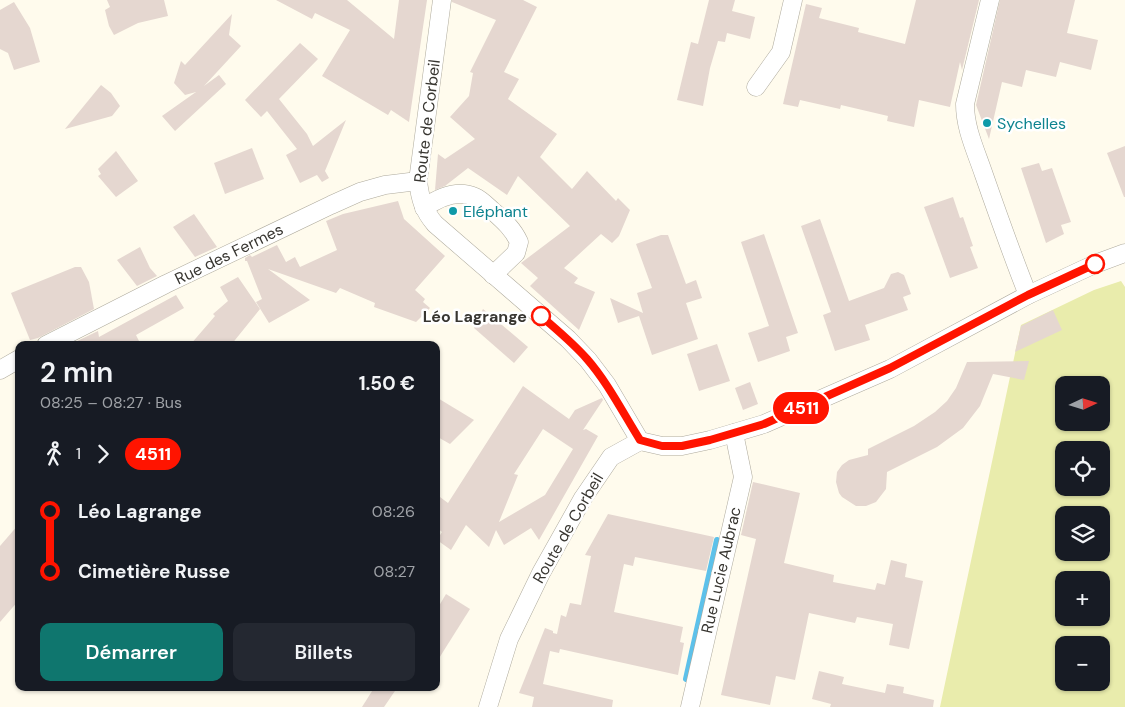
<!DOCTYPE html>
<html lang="fr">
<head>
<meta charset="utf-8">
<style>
  :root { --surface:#171b24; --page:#242831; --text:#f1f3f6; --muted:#9ea1a6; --accent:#0f766e }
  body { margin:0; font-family:"DM Sans",sans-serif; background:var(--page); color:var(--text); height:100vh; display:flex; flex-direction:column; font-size:19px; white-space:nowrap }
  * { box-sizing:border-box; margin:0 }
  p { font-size:16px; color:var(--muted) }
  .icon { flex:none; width:28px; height:28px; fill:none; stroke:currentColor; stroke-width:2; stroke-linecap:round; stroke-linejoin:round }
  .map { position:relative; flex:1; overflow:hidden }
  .details { position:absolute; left:15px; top:341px; width:425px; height:350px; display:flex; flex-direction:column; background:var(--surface); border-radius:10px; box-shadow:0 1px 4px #0004 }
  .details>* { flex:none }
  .badge { padding:0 10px; border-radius:16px; font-size:18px; line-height:32px }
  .needle { width:32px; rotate:86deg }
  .buttons { position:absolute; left:1055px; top:376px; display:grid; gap:10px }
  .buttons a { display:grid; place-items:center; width:55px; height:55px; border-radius:10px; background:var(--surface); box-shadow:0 1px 4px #0004; font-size:25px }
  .map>.badge { position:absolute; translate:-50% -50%; box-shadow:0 0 0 2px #fff }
  .legs { display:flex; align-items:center; gap:8px; height:55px; padding:0 25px; font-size:16px }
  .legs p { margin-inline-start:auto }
  .headline { display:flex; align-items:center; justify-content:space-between; height:85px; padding:0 25px }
  h1 { font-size:28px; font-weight:600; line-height:38px }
  .cta { display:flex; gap:10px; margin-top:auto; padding:10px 25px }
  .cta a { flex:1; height:58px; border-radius:10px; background:var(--accent); color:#fff; font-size:20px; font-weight:600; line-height:58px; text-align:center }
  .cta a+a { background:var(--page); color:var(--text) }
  ul { padding:0 25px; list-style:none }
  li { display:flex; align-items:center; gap:18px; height:60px; font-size:19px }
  li i { display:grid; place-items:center; width:8px; height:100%; margin:0 6px; background:currentColor }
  li i::after { content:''; width:12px; height:12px; margin:-6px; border:4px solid; border-radius:50%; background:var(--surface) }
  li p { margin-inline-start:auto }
  li:first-child i { background:linear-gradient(#0000 50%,currentColor 0) }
  li:last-child i { background:linear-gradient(currentColor 50%,#0000 0) }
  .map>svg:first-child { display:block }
  .green { fill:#e9ecac; fill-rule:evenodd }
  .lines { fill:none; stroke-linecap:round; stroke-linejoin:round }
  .stream { stroke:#5dc1ea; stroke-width:6 }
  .building { fill:#e5d7d0; fill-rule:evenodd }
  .minor-casing { stroke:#aeaa9d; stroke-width:19 }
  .minor { stroke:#fff; stroke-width:18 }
  .line-1-casing { stroke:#fff; stroke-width:11 }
  .line-1 { stroke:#ff1400; stroke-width:8 }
  .culture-dot { fill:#0f9aa8; stroke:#fff; stroke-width:2 }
  .stop-1-dot { fill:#fff; stroke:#ff1400; stroke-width:2.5 }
  .labels { text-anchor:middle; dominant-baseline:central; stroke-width:5; stroke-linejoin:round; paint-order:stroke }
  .street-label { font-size:16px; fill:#383631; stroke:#fff }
  .culture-label { font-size:16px; fill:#0d838f; stroke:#fff; text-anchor:start }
  .stop-label { font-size:16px; font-weight:bold; fill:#383631; stroke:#fff; text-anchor:end }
</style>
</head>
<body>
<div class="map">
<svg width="1125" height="707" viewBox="0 0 1125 707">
  <rect width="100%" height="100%" fill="#fffbed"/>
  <path class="green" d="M 1121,281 L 1125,287 L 1125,707 L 940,707 L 1021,325 L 1094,290 ZM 1064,385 L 1101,385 L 1101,422 L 1064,422 ZM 1064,450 L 1101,450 L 1101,488 L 1064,488 ZM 1064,515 L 1101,515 L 1101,552 L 1064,552 ZM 1064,580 L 1101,580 L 1101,618 L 1064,618 ZM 1064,645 L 1101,645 L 1101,682 L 1064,682 Z"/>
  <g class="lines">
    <polyline class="stream" points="686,679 717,540"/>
  </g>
  <g class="building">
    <polygon points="107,0 164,0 168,16 138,23 114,35 109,26 105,10 110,7"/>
    <polygon points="276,0 347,0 394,39 399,0 427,0 409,122 391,110 388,115 322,76 350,30 315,13 312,19"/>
    <polygon points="452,0 523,0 537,7 504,72 519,79 508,99 557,134 540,157 572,189 587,171 616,201 618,198 630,210 619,236 612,243 601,234 564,268 578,278 574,283 595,292 579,330 530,286 538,278 521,263 570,226 518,176 507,195 468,168 445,186 435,190 438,154 445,159 475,139 450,117 469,96 473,73 470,72 496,20 452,2"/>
    <polygon points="709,0 735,0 732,11 755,17 750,39 727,33 725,42 718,41 710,68 703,106 677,100 691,42 698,44"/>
    <polygon points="916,0 979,0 962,70 960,62 950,107 919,100 914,127 887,121 888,116 841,105 840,109 800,100 798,107 783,104 806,4 822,8 819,18 859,28 858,32 905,44"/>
    <polygon points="1000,0 1075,0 1067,33 1098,40 1091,70 1060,62 1056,77 1026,70 1022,87 1002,82 989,139 976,105"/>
    <polygon points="14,2 30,28 40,62 14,70 8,53 0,49 0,10"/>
    <polygon points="232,14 229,35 241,46 204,86 219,75 226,84 175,131 162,116 196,92 185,95 174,83 181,61 185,65"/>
    <polygon points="300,43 318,59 279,99 307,134 313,146 346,120 325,171 329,178 322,182 317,175 300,183 286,155 297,149 267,111 261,117 245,100"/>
    <polygon points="101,85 111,93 120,106 112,116 65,129"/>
    <polygon points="1125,146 1125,197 1124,197 1107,153"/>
    <polygon points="252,148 264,179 225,194 214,163"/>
    <polygon points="116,151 138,181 116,197 98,176 101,174 98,169"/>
    <polygon points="1039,163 1042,171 1052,168 1071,222 1061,225 1064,234 1046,243 1021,168"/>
    <polygon points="953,197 960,218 963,217 973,246 970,247 978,268 950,278 924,207"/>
    <polygon points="398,201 404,219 445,256 415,290 425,299 423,302 430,308 416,322 374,307 375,303 340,288 336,293 268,269 310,300 269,323 256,302 262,299 247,261 245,261 245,258 250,255 252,257 277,245 286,262 295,257 300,267 337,250 326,221 343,214"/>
    <polygon points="194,214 217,247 195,257 173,227"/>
    <polygon points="820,219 849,301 884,288 891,274 898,272 904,275 911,294 903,297 908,310 865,325 870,340 835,351 823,315 831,312 801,226"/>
    <polygon points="764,234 798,333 786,337 790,351 758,362 748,333 769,326 741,242"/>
    <polygon points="661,235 668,235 686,284 696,280 702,298 686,303 698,339 652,355 639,316 618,323 610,298 643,313 637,293 652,288 636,244"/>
    <polygon points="140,247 150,268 157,276 137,286 117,260"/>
    <polygon points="75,267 81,267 89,282 94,309 38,338 30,340 11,293"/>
    <polygon points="238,277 260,309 231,345 190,345 215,316 213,314 228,301 220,287"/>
    <polygon points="176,295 184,308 136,335 141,345 69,345 98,331 99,337"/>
    <polygon points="483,309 528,347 514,363 474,328"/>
    <polygon points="1053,310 1062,330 1015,352 1021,326"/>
    <polygon points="717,344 730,381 699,391 687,354"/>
    <polygon points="1029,361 1024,380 993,374 980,406 963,428 937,447 887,472 886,489 876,502 866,506 856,506 842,497 839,493 836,482 837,472 842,465 849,460 868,455 868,449 914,426 935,412 947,401 956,388 967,362"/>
    <polygon points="750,382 758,404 743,410 735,388"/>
    <path d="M 523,386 L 569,419 L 575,410 L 602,398 L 603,400 L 583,430 L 586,429 L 598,436 L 539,540 L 531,528 L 504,545 L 496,530 L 489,547 L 466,525 L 451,550 L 437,540 L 442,532 L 436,527 L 436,494 L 448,503 ZM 543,429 L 573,449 L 545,495 L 499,522 L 518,475 L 514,474 Z"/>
    <polygon points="436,397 474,420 450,444 436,436"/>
    <polygon points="753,482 800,493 784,563 834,575 833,582 875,590 877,583 885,585 891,560 907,564 905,577 923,581 909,649 889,645 893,624 857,617 855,623 809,613 795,680 776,676 770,705 721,695 756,539 741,535"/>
    <polygon points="608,514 714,537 706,571 635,557 633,566 624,564 614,612 683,627 680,642 684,643 678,675 560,649 559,653 550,651 543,684 613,700 612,707 532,707 534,697 519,693 545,628 553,631 553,633 557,634 561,615 566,617 570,603 581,605 591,556 585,555"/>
    <polygon points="19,524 19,600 0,622 0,546"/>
    <polygon points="446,594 470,609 436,663 436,611"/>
    <polygon points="819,671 844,677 842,684 885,693 887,684 904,687 903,693 934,700 933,707 830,707 831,704 812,699"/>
    <polygon points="374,688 397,688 384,707 362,707"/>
  </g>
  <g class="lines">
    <g class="minor-casing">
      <g id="minor">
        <path d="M 442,0 L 418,181 C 420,198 423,210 435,224 L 568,339 L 588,360 L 607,385 L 640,441"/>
        <path d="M 990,0 L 965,104 C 965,129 976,151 984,175 C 998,215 1012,255 1028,295"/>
        <polyline points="756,87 781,52 793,0"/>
        <path d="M 424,208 C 438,198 457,189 475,197 C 482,200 488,207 494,212 C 504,221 513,229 519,242 L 516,253 L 493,275"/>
        <polyline points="46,345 166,284 331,205 360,192 385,185 418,181"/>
        <polyline points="0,370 19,359"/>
        <polyline points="640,441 662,446 682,446 710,440 764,424 890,369 1028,295 1095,264 1125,253"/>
        <polyline points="488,707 509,639 541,573 583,498 611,457 640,441"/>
        <polyline points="690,707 743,477 734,433"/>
      </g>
    </g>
    <use href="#minor" class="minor"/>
  </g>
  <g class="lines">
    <g class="line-1-casing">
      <path id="line-1" d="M 541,316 C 557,330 573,343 587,359 C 608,383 623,413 640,440 L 662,446 L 682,446 L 710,440 L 764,424 L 890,368 L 1028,295 L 1095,264"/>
    </g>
    <use href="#line-1" class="line-1"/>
  </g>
  <g class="culture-dot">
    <circle cx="987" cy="123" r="5"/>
    <circle cx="453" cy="211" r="5"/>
  </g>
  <g class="stop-1-dot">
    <circle cx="1095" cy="264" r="9"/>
    <circle cx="541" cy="316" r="9"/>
  </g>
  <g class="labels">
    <g class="street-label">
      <text transform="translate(427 121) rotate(-83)">Route de Corbeil</text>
      <text transform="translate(229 254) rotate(-26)">Rue des Fermes</text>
      <text transform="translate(568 528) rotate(-60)">Route de Corbeil</text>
      <text transform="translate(721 570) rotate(-77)">Rue Lucie Aubrac</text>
    </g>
    <g class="culture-label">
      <text x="997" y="123">Sychelles</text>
      <text x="463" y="211">Eléphant</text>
    </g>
    <g class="stop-label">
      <text x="527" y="316">Léo Lagrange</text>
    </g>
  </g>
</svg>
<div class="buttons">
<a><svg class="needle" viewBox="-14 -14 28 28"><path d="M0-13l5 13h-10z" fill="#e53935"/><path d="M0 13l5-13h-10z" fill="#9ea1a6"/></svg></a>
<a><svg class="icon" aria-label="locate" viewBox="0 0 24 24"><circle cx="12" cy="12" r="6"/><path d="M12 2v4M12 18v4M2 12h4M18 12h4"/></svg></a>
<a><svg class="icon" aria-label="layers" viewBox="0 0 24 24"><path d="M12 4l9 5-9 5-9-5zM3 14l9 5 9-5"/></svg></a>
<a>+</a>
<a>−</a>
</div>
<b class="badge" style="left:801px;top:408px;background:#ff1400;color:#fff">4511</b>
<section class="details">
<div class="headline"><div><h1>2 min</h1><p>08:25 – 08:27 · Bus</p></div><b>1.50 €</b></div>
<div class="legs"><svg class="icon" aria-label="walk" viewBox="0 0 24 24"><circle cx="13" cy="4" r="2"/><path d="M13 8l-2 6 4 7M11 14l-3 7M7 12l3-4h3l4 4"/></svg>1<svg class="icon" aria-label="forward" viewBox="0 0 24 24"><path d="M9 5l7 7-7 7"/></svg><b class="badge" style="background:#ff1400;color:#fff">4511</b></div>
<ul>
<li><i style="color:#ff1400"></i><b>Léo Lagrange</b><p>08:26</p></li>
<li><i style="color:#ff1400"></i><b>Cimetière Russe</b><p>08:27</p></li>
</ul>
<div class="cta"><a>Démarrer</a><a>Billets</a></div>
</section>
</div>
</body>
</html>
